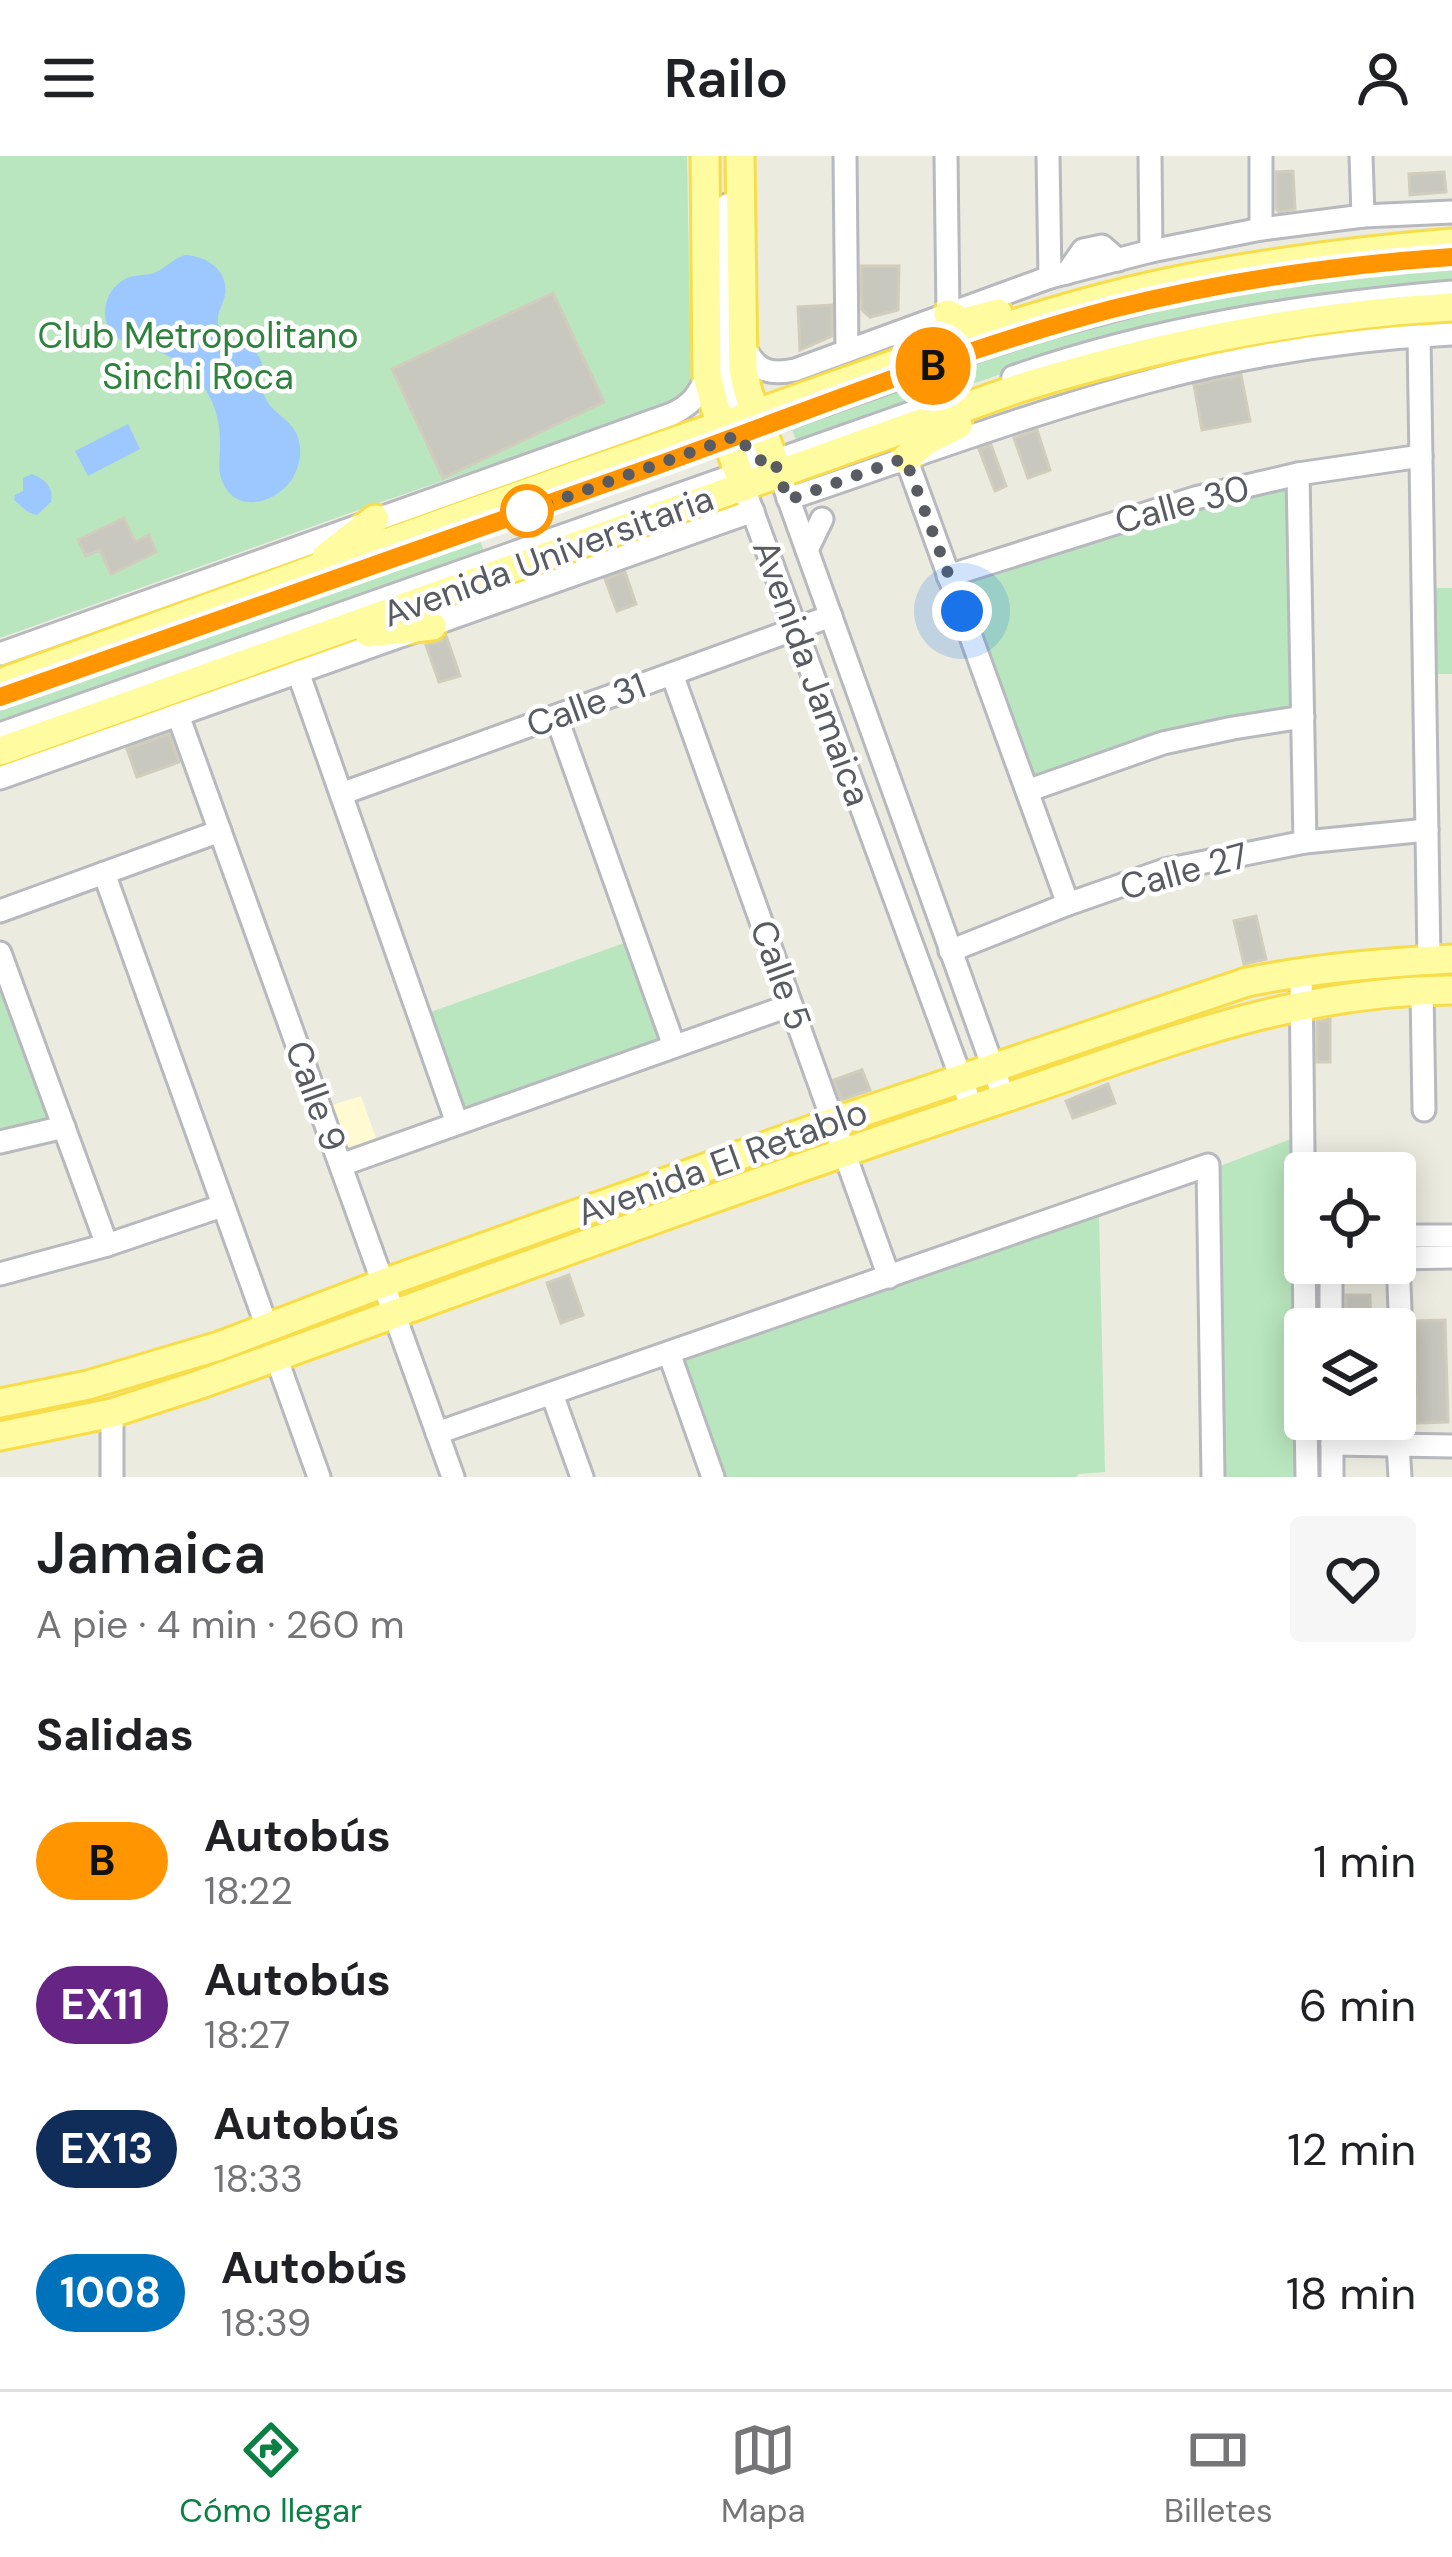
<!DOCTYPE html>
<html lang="es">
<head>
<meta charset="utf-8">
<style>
  :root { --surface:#fff; --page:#f6f6f6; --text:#202124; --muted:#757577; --line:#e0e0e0; --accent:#0b8043 }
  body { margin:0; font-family:"DM Sans",sans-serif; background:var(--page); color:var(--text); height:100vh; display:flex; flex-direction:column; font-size:45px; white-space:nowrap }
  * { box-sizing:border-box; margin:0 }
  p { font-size:39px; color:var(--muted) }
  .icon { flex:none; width:66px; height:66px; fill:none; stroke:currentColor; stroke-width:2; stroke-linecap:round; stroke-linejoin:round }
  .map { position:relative; height:1321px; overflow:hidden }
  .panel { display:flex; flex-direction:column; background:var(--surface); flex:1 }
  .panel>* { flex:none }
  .badge { padding:0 24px; border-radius:39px; font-size:42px; line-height:78px }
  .buttons { position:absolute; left:1284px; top:996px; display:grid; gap:24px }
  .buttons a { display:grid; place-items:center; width:132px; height:132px; border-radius:12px; background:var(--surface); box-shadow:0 6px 30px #0003; font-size:60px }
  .you { position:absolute; width:60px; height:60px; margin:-30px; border:9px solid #fff; border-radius:50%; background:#1a73e8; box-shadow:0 0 0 18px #1a73e833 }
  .map>.badge { position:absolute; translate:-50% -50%; box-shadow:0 0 0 6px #fff }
  h2 { padding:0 36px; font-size:45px; line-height:108px }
  .round { display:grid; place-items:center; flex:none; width:126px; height:126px; border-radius:12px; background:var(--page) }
  .summary { display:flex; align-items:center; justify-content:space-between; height:204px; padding:0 36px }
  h1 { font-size:57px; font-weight:600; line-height:90px }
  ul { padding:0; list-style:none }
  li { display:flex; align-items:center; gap:36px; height:144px; padding:0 36px }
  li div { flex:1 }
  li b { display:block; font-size:45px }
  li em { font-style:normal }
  li .badge { min-width:132px; font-weight:700; text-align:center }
  header { display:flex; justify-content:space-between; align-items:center; height:156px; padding:0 36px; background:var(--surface); font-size:54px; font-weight:600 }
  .menu { display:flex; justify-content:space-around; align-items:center; height:168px; border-top:3px solid var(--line); background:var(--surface); font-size:33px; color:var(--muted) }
  .menu a { display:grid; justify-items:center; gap:6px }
  .menu .selected { color:var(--accent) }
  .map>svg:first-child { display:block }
  .commercial { fill:#fffad1 }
  .green { fill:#b9e6be }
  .water { fill:#9cc8ff }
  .building { fill:#c9c8be; stroke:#d1cdbd; stroke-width:3 }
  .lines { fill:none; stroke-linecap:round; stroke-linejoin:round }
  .minor-casing { stroke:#b7b9bf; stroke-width:27 }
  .major-casing { stroke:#f8dd4b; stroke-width:33 }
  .minor { stroke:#fff; stroke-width:21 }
  .major { stroke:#fffba1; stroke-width:27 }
  .line-casing { stroke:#fff; stroke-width:27 }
  .line { stroke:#ff9500; stroke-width:18 }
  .walk { stroke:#585b61; stroke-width:12; stroke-dasharray:0 21.6 }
  .stop-dot { fill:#fff; stroke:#ff9500; stroke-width:6 }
  .labels { text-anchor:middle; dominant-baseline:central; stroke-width:9; stroke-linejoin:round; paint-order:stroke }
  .park-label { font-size:36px; fill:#2e823d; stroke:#fff }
  .street-label { font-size:36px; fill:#585b61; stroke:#fff }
</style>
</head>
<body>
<header><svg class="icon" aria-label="menu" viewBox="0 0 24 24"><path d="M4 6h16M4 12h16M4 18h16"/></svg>Railo<svg class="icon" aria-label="person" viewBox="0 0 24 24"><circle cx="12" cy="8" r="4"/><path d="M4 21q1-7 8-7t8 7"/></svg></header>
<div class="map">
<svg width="1452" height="1321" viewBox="0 0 1452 1321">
  <rect width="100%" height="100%" fill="#ecebdf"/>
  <polygon class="commercial" points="361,940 376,982 344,993 329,950"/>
  <g class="green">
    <polygon points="0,0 687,0 691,223 678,245 378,347 0,482"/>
    <path d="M 1452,106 L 1452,130 L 1010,215 L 797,288 L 790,267 C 913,222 1037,179 1163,147 C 1257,122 1356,113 1452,106 Z"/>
    <polygon points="1288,329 1294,552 1157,578 1031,621 960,423 1120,371"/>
    <polygon points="477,377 486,400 0,573 0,548"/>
    <polygon points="1430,432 1452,432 1452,518 1432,518"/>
    <polygon points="627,786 662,887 460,958 425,858"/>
    <polygon points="0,819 50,964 0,975"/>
    <polygon points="1294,982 1298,1321 1217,1321 1212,1013"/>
    <polygon points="1099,1060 1105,1316 1079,1318 1076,1321 721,1321 679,1204"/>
  </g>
  <g class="water">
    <path d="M 185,99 C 206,100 229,114 225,139 C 222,152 214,160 220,173 C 228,190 247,185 257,198 C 268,211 258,227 265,241 C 274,262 298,263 300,292 C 301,304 297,316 290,326 C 273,348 236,357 223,327 C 217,315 220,303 220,291 C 221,266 214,242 198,223 C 186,209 170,199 152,193 C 141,189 128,190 118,182 C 96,166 104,132 127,122 C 136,118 145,120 154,117 C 166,112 172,103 185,99 Z"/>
    <polygon points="128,268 140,293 88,320 75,295"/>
    <path d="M 32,318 C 46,324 54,331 51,346 L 37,359 L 28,356 L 14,344 L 15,339 L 23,335 L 23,322 Z"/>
  </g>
  <g class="building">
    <polygon points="1293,15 1295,53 1279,56 1276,52 1276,16"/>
    <polygon points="1444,16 1446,36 1410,39 1409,18"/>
    <polygon points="861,110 899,110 898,154 870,161 862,154"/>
    <polygon points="553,137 604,246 443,322 392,213"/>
    <polygon points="832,149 832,180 800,194 798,151"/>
    <polygon points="1241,219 1250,265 1202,274 1194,229"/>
    <polygon points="1037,274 1050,314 1028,322 1014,282"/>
    <polygon points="991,289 1006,330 995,335 979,293"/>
    <polygon points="124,362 135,386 149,379 156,396 111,418 100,394 86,400 78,384"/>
    <polygon points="625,416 636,448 617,455 605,423"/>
    <polygon points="446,480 460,520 439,526 426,489 442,485"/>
    <polygon points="169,578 179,606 137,621 127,593"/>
    <polygon points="1256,760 1266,803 1244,808 1234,765"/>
    <polygon points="1330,863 1330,906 1317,906 1317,866"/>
    <polygon points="862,914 870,934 841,944 834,924"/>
    <polygon points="1108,928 1115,947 1073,962 1066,945"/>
    <polygon points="569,1119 583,1159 561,1167 547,1127"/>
    <polygon points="1346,1139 1370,1139 1371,1173 1346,1173"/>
    <polygon points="1445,1164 1448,1266 1417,1267 1415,1165"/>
  </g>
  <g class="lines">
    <g class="minor-casing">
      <g id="minor">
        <polyline points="845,0 847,194"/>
        <polyline points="946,0 948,158"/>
        <polyline points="1048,0 1050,121"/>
        <polyline points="1150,0 1151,95"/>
        <polyline points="1261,0 1261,73"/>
        <polyline points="1361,0 1363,60"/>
        <path d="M 727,49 C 728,70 728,93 727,114 C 722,169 715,210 733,263 C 740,283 747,296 765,307"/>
        <polyline points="1399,105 1452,101"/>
        <polyline points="1067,117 1083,94 1102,90 1118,104"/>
        <polyline points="1419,180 1429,804"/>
        <path d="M 742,187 C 755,213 766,220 795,214 L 1050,121 L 1151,95 L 1261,73 L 1363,60 L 1452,56"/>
        <path d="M 1013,221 C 1156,171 1302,149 1452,136"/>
        <polyline points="906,302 1068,748"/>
        <polyline points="1298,318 1305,686"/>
        <polyline points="785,333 1004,942"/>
        <polyline points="748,343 972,952"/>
        <path d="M 788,343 C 910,302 1030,257 1154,224 C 1251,198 1352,183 1452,178"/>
        <polyline points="807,394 822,363"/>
        <polyline points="948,420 1195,342 1298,318 1421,300"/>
        <path d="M 0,498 L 672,258 C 691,249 699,239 707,219"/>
        <polyline points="298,516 457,967"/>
        <polyline points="672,518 889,1121"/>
        <polyline points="0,541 977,194 1045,172 1166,140"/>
        <polyline points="178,559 453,1321"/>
        <polyline points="556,560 674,890"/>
        <polyline points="0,578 956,241"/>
        <polyline points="0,622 753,355"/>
        <polyline points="1027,635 1163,587 1233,572 1303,561"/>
        <polyline points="341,638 831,460"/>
        <polyline points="104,717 267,1171"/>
        <polyline points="0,755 220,675"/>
        <polyline points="950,795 1068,748 1165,714 1305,686 1427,674"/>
        <polyline points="0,797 107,1089"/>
        <polyline points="1301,815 1305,1181"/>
        <polyline points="1422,835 1424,954"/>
        <polyline points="0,986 64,971"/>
        <polyline points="341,1009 791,849"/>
        <polyline points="1395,1080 1452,1080"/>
        <polyline points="1395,1102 1452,1101"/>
        <polyline points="1398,1102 1403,1234"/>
        <polyline points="1331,1107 1331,1173"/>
        <polyline points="0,1118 107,1089 222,1050"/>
        <polyline points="669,1197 713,1321"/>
        <polyline points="276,1201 319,1321"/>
        <polyline points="552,1238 582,1321"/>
        <polyline points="112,1257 112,1321"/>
        <polyline points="1306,1263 1307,1321"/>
        <polyline points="1332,1263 1332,1321"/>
        <polyline points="437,1277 1208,1009 1213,1321"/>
        <polyline points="1332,1288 1452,1290"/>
        <polyline points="1398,1289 1400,1321"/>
      </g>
    </g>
    <g class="major-casing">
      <g id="major">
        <polyline points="705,0 707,219 715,251 744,331"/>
        <polyline points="740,0 743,214 748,236 779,318"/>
        <polyline points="948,158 963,166 998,157"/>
        <polyline points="906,302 926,285 958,269"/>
        <polyline points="326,401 375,363"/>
        <polyline points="369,477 432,470"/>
        <path d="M 0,527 C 245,439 488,348 734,265 C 865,220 995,168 1130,135 C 1236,110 1344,96 1452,87"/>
        <path d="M 0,595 L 1019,232 C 1160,189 1304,159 1452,151"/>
        <path d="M 0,1247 L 88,1229 L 219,1190 L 384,1127 L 833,966 L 1247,826 C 1315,812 1383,807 1452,803"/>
        <path d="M 0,1280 L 112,1257 L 201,1228 C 468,1132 735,1031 1005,942 C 1158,891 1286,835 1452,834"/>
      </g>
    </g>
    <use href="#minor" class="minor"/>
    <use href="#major" class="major"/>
  </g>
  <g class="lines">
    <g class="line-casing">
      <path id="line" d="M 0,541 C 219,464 439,388 658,309 C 808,255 957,194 1112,153 C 1224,125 1337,109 1452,101"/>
    </g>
    <use href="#line" class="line"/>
    <path class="walk" d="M 527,355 L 739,279 C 746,292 752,299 765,307 L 774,304 L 788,344 L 905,302 L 962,455"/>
  </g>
  <circle class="stop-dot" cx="527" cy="355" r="24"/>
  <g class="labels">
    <g class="park-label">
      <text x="198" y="179">Club Metropolitano<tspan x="198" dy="41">Sinchi Roca</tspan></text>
    </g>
    <g class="street-label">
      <text transform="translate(1182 348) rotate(-15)">Calle 30</text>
      <text transform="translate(548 400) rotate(-20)">Avenida Universitaria</text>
      <text transform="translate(812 517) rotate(70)">Avenida Jamaica</text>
      <text transform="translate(586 549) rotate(-20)">Calle 31</text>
      <text transform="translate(1184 715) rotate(-15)">Calle 27</text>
      <text transform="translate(781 819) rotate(70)">Calle 5</text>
      <text transform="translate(316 940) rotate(70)">Calle 9</text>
      <text transform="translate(722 1006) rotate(-20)">Avenida El Retablo</text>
    </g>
  </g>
</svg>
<div class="buttons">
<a><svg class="icon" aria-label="locate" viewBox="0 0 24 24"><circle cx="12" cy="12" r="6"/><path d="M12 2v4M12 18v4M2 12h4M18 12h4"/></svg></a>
<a><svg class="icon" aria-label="layers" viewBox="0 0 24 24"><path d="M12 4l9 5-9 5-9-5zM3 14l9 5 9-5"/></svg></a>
</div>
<div class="you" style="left:962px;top:455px"></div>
<b class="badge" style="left:933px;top:210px;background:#ff9500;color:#111">B</b>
</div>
<section class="panel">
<div class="summary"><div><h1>Jamaica</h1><p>A pie · 4 min · 260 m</p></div><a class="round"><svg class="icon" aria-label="heart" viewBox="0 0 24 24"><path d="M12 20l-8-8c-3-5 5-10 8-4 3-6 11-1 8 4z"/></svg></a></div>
<h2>Salidas</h2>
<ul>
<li><span class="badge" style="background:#ff9500;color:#111">B</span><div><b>Autobús</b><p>18:22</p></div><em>1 min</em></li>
<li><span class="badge" style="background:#662485;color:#fff">EX11</span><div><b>Autobús</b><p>18:27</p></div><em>6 min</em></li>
<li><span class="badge" style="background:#102c58;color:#fff">EX13</span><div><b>Autobús</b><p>18:33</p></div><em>12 min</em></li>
<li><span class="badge" style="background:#0072bc;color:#fff">1008</span><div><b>Autobús</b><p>18:39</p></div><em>18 min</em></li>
</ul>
</section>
<nav class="menu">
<a class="selected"><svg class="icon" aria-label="directions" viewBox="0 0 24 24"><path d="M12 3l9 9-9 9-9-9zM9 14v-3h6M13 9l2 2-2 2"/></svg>Cómo llegar</a>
<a><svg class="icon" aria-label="map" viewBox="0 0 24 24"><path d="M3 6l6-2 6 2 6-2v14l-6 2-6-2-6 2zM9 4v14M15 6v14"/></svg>Mapa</a>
<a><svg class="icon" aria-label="tickets" viewBox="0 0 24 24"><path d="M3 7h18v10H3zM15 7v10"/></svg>Billetes</a>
</nav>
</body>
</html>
